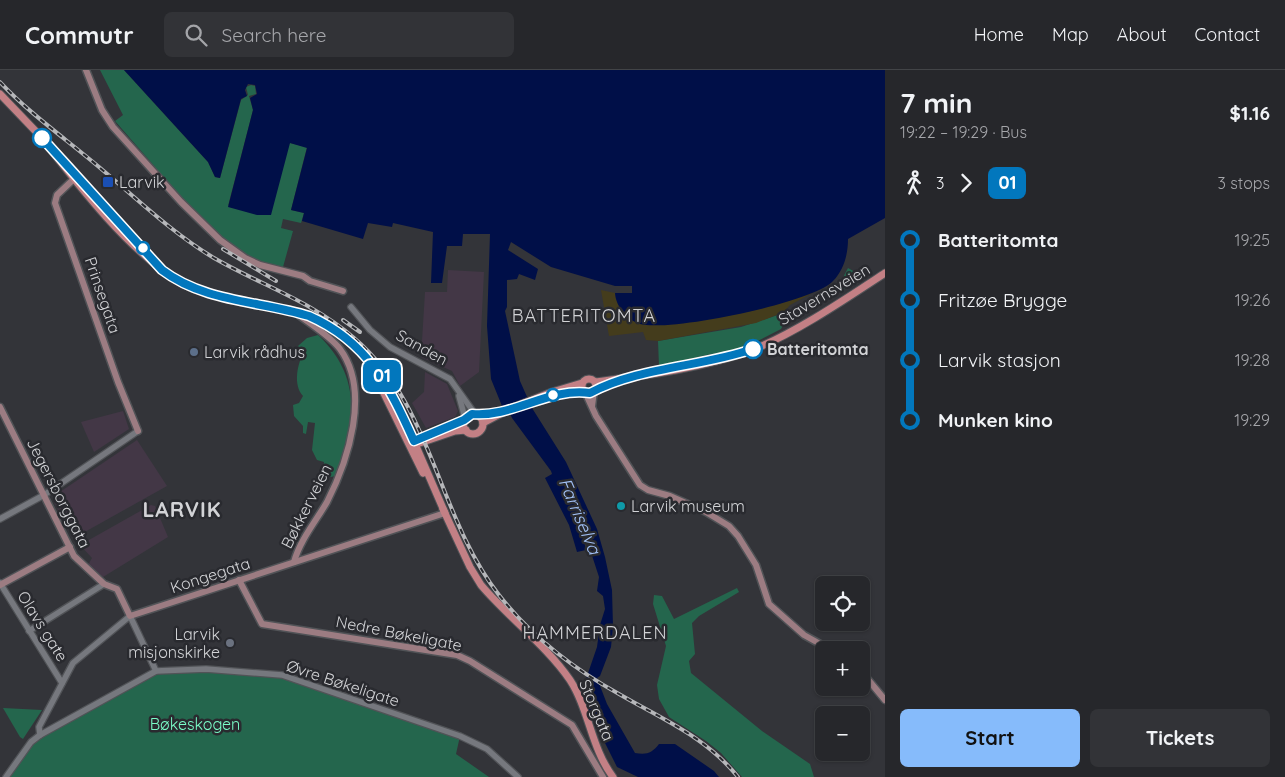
<!DOCTYPE html>
<html lang="en">
<head>
<meta charset="utf-8">
<style>
  :root { --surface:#26272b; --page:#323337; --text:#f1f3f6; --muted:#a4a5a9; --line:#424447; --accent:#86bbfb }
  body { margin:0; font-family:Quicksand,sans-serif; background:var(--page); color:var(--text); height:100vh; display:flex; flex-direction:column; font-size:19px; white-space:nowrap }
  * { box-sizing:border-box; margin:0 }
  p { font-size:16px; color:var(--muted) }
  .icon { flex:none; width:28px; height:28px; fill:none; stroke:currentColor; stroke-width:2; stroke-linecap:round; stroke-linejoin:round }
  .map { position:relative; flex:1; overflow:hidden }
  .details { display:flex; flex-direction:column; background:var(--surface); width:400px }
  .details>* { flex:none }
  .badge { padding:0 10px; border-radius:8px; font-size:18px; line-height:32px }
  .buttons { position:absolute; left:815px; top:506px; display:grid; gap:10px }
  .buttons a { display:grid; place-items:center; width:55px; height:55px; border-radius:8px; background:var(--surface); box-shadow:0 1px 4px #0004,0 0 0 1px var(--line); font-size:25px }
  .map>.badge { position:absolute; translate:-50% -50%; box-shadow:0 0 0 2px #fff }
  .legs { display:flex; align-items:center; gap:8px; height:55px; padding:0 15px; font-size:16px }
  .legs p { margin-inline-start:auto }
  .headline { display:flex; align-items:center; justify-content:space-between; height:85px; padding:0 15px }
  h1 { font-size:28px; font-weight:700; line-height:38px }
  .cta { display:flex; gap:10px; margin-top:auto; padding:10px 15px }
  .cta a { flex:1; height:58px; border-radius:8px; background:var(--accent); color:#111; font-size:20px; font-weight:700; line-height:58px; text-align:center }
  .cta a+a { background:var(--page); color:var(--text) }
  ul { padding:0 15px; list-style:none }
  li { display:flex; align-items:center; gap:18px; height:60px; font-size:19px }
  li i { display:grid; place-items:center; width:8px; height:100%; margin:0 6px; background:currentColor }
  li i::after { content:''; width:12px; height:12px; margin:-6px; border:4px solid; border-radius:50%; background:var(--surface) }
  li p { margin-inline-start:auto }
  li:first-child i { background:linear-gradient(#0000 50%,currentColor 0) }
  li:last-child i { background:linear-gradient(currentColor 50%,#0000 0) }
  header { display:flex; align-items:center; gap:30px; box-sizing:border-box; height:70px; padding:0 25px; background:var(--surface); border-bottom:1px solid var(--line) }
  header strong { font-size:24px }
  nav { display:flex; gap:28px; margin-inline-start:auto; font-size:18px }
  .search { width:350px; height:45px; background:var(--page); display:flex; align-items:center; gap:12px; box-sizing:border-box; padding:0 18px; border-radius:8px; color:var(--muted); font-size:19px }
  main { display:flex; flex:1; min-height:0 }
  .map>svg:first-child { display:block }
  .commercial { fill:#433746 }
  .green { fill:#24664d }
  .sand { fill:#443c1c }
  .water { fill:#000f48 }
  .lines { fill:none; stroke-linecap:round; stroke-linejoin:round }
  .tertiary-casing { stroke:#515357; stroke-width:8 }
  .secondary-casing { stroke:#515357; stroke-width:9 }
  .primary-casing { stroke:#515357; stroke-width:9 }
  .tertiary { stroke:#76787e; stroke-width:5.5 }
  .secondary { stroke:#9c7c82; stroke-width:6 }
  .primary { stroke:#c38085; stroke-width:7 }
  .rail-casing { stroke:#b6b7ba; stroke-width:4 }
  .rail { stroke:#292a2f; stroke-width:2; stroke-dasharray:5.5; stroke-linecap:butt }
  .line-1-casing { stroke:#fff; stroke-width:11 }
  .line-1 { stroke:#0277bd; stroke-width:8 }
  .stop-1-dot { fill:#fff; stroke:#0277bd; stroke-width:2.5 }
  .transit-dot { fill:#1a4fb4; stroke:#292a2f; stroke-width:2 }
  .service-dot { fill:#5c6f8a; stroke:#292a2f; stroke-width:2 }
  .culture-dot { fill:#0f9aa8; stroke:#292a2f; stroke-width:2 }
  .worship-dot { fill:#6b7280; stroke:#292a2f; stroke-width:2 }
  .labels { text-anchor:middle; dominant-baseline:central; stroke-width:5; stroke-linejoin:round; paint-order:stroke }
  .poi-label { font-size:16px; fill:#d2d3d6; stroke:#292a2f; text-anchor:start }
  .street-label { font-size:16px; fill:#d2d3d6; stroke:#292a2f }
  .stop-label { font-size:16px; font-weight:bold; fill:#d2d3d6; stroke:#292a2f; text-anchor:start }
  .park-label { font-size:16px; fill:#7afdc8; stroke:#292a2f }
  .neighbourhood-label { font-size:18px; letter-spacing:1px; fill:#d2d3d6; stroke:#292a2f }
  .water-label { font-size:18px; font-style:italic; fill:#a1c0f6; stroke:#292a2f }
  .district-label { font-size:21px; font-weight:bold; letter-spacing:1px; fill:#d2d3d6; stroke:#292a2f }
</style>
</head>
<body>
<header>
<strong>Commutr</strong>
<div class="search"><svg class="icon" aria-label="search" viewBox="0 0 24 24"><circle cx="10" cy="10" r="6"/><path d="M15 15l6 6"/></svg>Search here</div>
<nav><a>Home</a><a>Map</a><a>About</a><a>Contact</a></nav>
</header>
<main>
<div class="map">
<svg width="885" height="707" viewBox="0 0 885 707">
  <rect width="100%" height="100%" fill="#333439"/>
  <g class="commercial">
    <polygon points="448,200 484,202 479,302 460,316 452,301 421,287 425,222 447,222"/>
    <polygon points="425,302 447,314 458,341 455,347 426,358 412,333 424,322"/>
    <polygon points="123,341 129,359 94,382 81,352"/>
    <polygon points="137,370 167,416 74,468 53,430 54,426"/>
    <polygon points="151,435 155,436 168,467 103,507 88,495 92,488 80,475"/>
  </g>
  <g class="green">
    <path d="M 100,0 L 124,0 L 208,92 L 215,107 L 220,108 L 241,30 L 248,25 L 246,17 L 251,15 L 255,16 L 256,24 L 249,26 L 253,40 L 228,136 L 290,73 L 307,77 L 291,140 L 304,143 L 301,153 L 283,149 L 281,158 L 293,161 L 283,197 C 238,194 188,135 158,105 L 155,97 L 115,51 L 123,45 Z"/>
    <polygon points="848,198 855,202 855,213 834,224 827,223 839,215"/>
    <polygon points="784,243 786,250 781,259 752,274 727,283 711,284 659,296 658,271 741,257"/>
    <path d="M 318,265 C 362,306 357,355 335,406 L 331,407 L 323,400 L 324,392 L 317,390 L 312,380 L 315,353 L 308,352 L 306,364 L 303,363 L 303,356 L 294,346 L 293,335 L 299,333 L 303,326 C 293,315 297,295 304,281 L 298,276 L 307,268 Z"/>
    <polygon points="737,518 739,522 699,546 692,553 695,584 689,591 691,603 762,661 810,694 814,707 742,707 721,683 706,671 669,647 659,629 657,615 666,576 653,534 654,525 662,526 674,549"/>
    <polygon points="206,599 282,605 460,666 456,684 489,707 6,707 31,672 156,601"/>
    <polygon points="3,638 42,640 23,669 20,667"/>
  </g>
  <path class="sand" d="M 833,212 L 790,235 L 784,242 L 756,253 L 658,271 L 646,270 L 643,262 L 609,266 L 601,220 L 615,223 L 616,229 L 642,254 L 653,255 C 718,250 774,240 833,212 Z"/>
  <path class="water" d="M 124,0 L 885,0 L 885,148 L 848,169 C 848,184 844,200 833,211 C 813,233 669,262 640,254 C 627,250 616,237 615,223 L 632,223 L 632,216 L 615,216 L 551,197 L 511,172 L 508,180 L 538,199 L 535,210 L 519,204 L 517,209 L 507,210 L 507,237 L 505,241 L 520,311 L 532,338 L 566,392 L 597,459 L 605,487 L 612,520 L 613,557 L 611,577 L 600,606 L 597,608 L 607,634 L 635,683 C 647,685 652,683 659,674 L 675,674 L 714,701 L 719,707 L 638,707 L 617,697 L 589,641 L 586,628 L 586,609 L 597,577 L 600,555 L 605,539 L 603,526 L 597,521 L 599,507 L 584,461 L 582,462 L 586,480 L 577,482 L 569,455 L 545,408 L 552,404 L 551,401 L 512,348 L 506,335 L 502,336 L 491,309 L 487,256 L 490,164 L 463,164 L 462,176 L 447,176 L 442,213 L 431,213 L 433,162 L 393,153 L 392,157 L 368,153 L 363,169 L 302,151 L 304,143 L 291,140 L 307,78 L 290,73 L 271,145 L 257,145 L 228,137 L 253,40 L 250,28 L 257,24 L 255,15 L 248,14 L 245,20 L 247,26 L 241,29 L 220,108 L 215,107 L 208,92 Z"/>
  <g class="lines">
    <g class="tertiary-casing">
      <g id="tertiary">
        <polyline points="351,237 370,260 390,277 450,309 475,344"/>
        <polyline points="459,326 465,348"/>
        <polyline points="0,449 44,425 138,361"/>
        <polyline points="0,513 62,613"/>
        <polyline points="29,561 104,514"/>
        <polyline points="40,665 39,657 73,593 130,546 156,601"/>
        <polyline points="6,707 31,672 40,665 156,601 206,599 282,605 460,666 487,679 518,707"/>
      </g>
    </g>
    <g class="secondary-casing">
      <g id="secondary">
        <polyline points="86,0 102,40 113,57 181,132 220,170 245,188 260,195 303,206 310,211 343,221"/>
        <polyline points="77,106 57,125 55,133 118,312 138,361"/>
        <polyline points="585,322 596,346 640,415 648,420 670,426 706,442 729,456 738,466 756,495 769,534 804,565 831,580"/>
        <polyline points="592,336 594,321"/>
        <polyline points="0,337 74,486 104,514 117,519 130,546 445,443"/>
        <path d="M 294,492 C 300,470 316,451 327,432 C 348,391 371,321 340,279 C 329,265 310,254 296,243"/>
        <polyline points="239,510 262,554 457,585 470,591 572,655 603,707"/>
        <polyline points="0,515 70,477"/>
        <polyline points="861,601 885,630"/>
      </g>
    </g>
    <g class="primary-casing">
      <g id="primary">
        <polyline points="0,24 45,71"/>
        <path d="M 42,68 C 79,116 128,180 180,212 C 197,223 219,225 238,230 C 261,235 286,238 308,246 C 346,259 378,296 396,330 L 445,443"/>
        <polyline points="63,89 143,178"/>
        <polyline points="374,303 423,403"/>
        <circle cx="589" cy="316" r="7"/>
        <path d="M 595,312 C 647,305 703,298 752,280 C 794,264 847,228 885,203"/>
        <polyline points="564,323 583,320"/>
        <circle cx="473" cy="354" r="10"/>
        <polyline points="478,345 507,340 552,322 582,313"/>
        <polyline points="483,353 502,343"/>
        <polyline points="412,373 464,351"/>
        <polyline points="411,376 455,361 466,360"/>
        <path d="M 443,439 L 470,497 L 481,515 C 508,547 547,576 570,610 C 589,639 591,678 613,707"/>
      </g>
    </g>
    <use href="#tertiary" class="tertiary"/>
    <use href="#secondary" class="secondary"/>
    <use href="#primary" class="primary"/>
    <g class="rail-casing">
      <g id="rail">
        <path d="M 0,12 C 30,44 66,69 99,97 C 136,128 172,163 214,188 C 261,215 313,232 354,268 C 433,335 437,446 499,525 C 531,566 574,599 619,624 C 662,649 706,667 738,707"/>
        <polyline points="223,179 276,211"/>
        <polyline points="343,250 360,262"/>
      </g>
    </g>
    <use href="#rail" class="rail"/>
  </g>
  <g class="lines">
    <g class="line-1-casing">
      <path id="line-1" d="M 42,68 L 162,200 C 204,232 260,231 309,246 C 368,272 389,316 414,371 L 464,350 L 472,344 C 512,348 549,317 590,323 C 639,297 701,297 753,279"/>
    </g>
    <use href="#line-1" class="line-1"/>
  </g>
  <g class="stop-1-dot">
    <circle cx="42" cy="68" r="9"/>
    <circle cx="143" cy="178" r="6"/>
    <circle cx="753" cy="279" r="9"/>
    <circle cx="553" cy="325" r="6"/>
  </g>
  <rect class="transit-dot" x="102" y="106" width="12" height="12" rx="2.5"/>
  <circle class="service-dot" cx="194" cy="282" r="5"/>
  <circle class="culture-dot" cx="621" cy="436" r="5"/>
  <circle class="worship-dot" cx="230" cy="573" r="5"/>
  <g class="labels">
    <g class="poi-label">
      <text x="119" y="112">Larvik</text>
      <text x="204" y="282">Larvik rådhus</text>
      <text x="631" y="436">Larvik museum</text>
      <text x="220" y="564" text-anchor="end">Larvik<tspan x="220" dy="18">misjonskirke</tspan></text>
    </g>
    <g class="street-label">
      <text transform="translate(824 224) rotate(-31)">Stavernsveien</text>
      <text transform="translate(103 225) rotate(71)">Prinsegata</text>
      <text transform="translate(422 277) rotate(29)">Sanden</text>
      <text transform="translate(59 423) rotate(63)">Jegersborggata</text>
      <text transform="translate(306 436) rotate(-63)">Bøkkerveien</text>
      <text transform="translate(210 505) rotate(-18)">Kongegata</text>
      <text transform="translate(43 556) rotate(58)">Olavs gate</text>
      <text transform="translate(399 563) rotate(11)">Nedre Bøkeligate</text>
      <text transform="translate(343 613) rotate(18)">Øvre Bøkeligate</text>
      <text transform="translate(597 640) rotate(67)">Storgata</text>
    </g>
    <g class="stop-label">
      <text x="767" y="279">Batteritomta</text>
    </g>
    <g class="park-label">
      <text x="195" y="654">Bøkeskogen</text>
    </g>
    <g class="neighbourhood-label">
      <text x="584" y="245">BATTERITOMTA</text>
      <text x="595" y="562">HAMMERDALEN</text>
    </g>
    <g class="water-label">
      <text transform="translate(580 446) rotate(67)">Farriselva</text>
    </g>
    <g class="district-label">
      <text x="182" y="439">LARVIK</text>
    </g>
  </g>
</svg>
<div class="buttons">
<a><svg class="icon" aria-label="locate" viewBox="0 0 24 24"><circle cx="12" cy="12" r="6"/><path d="M12 2v4M12 18v4M2 12h4M18 12h4"/></svg></a>
<a>+</a>
<a>−</a>
</div>
<b class="badge" style="left:382px;top:306px;background:#0277bd;color:#fff">01</b>
</div>
<section class="details">
<div class="headline"><div><h1>7 min</h1><p>19:22 – 19:29 · Bus</p></div><b>$1.16</b></div>
<div class="legs"><svg class="icon" aria-label="walk" viewBox="0 0 24 24"><circle cx="13" cy="4" r="2"/><path d="M13 8l-2 6 4 7M11 14l-3 7M7 12l3-4h3l4 4"/></svg>3<svg class="icon" aria-label="forward" viewBox="0 0 24 24"><path d="M9 5l7 7-7 7"/></svg><b class="badge" style="background:#0277bd;color:#fff">01</b><p>3 stops</p></div>
<ul>
<li><i style="color:#0277bd"></i><b>Batteritomta</b><p>19:25</p></li>
<li><i style="color:#0277bd"></i><span>Fritzøe Brygge</span><p>19:26</p></li>
<li><i style="color:#0277bd"></i><span>Larvik stasjon</span><p>19:28</p></li>
<li><i style="color:#0277bd"></i><b>Munken kino</b><p>19:29</p></li>
</ul>
<div class="cta"><a>Start</a><a>Tickets</a></div>
</section>
</main>
</body>
</html>
